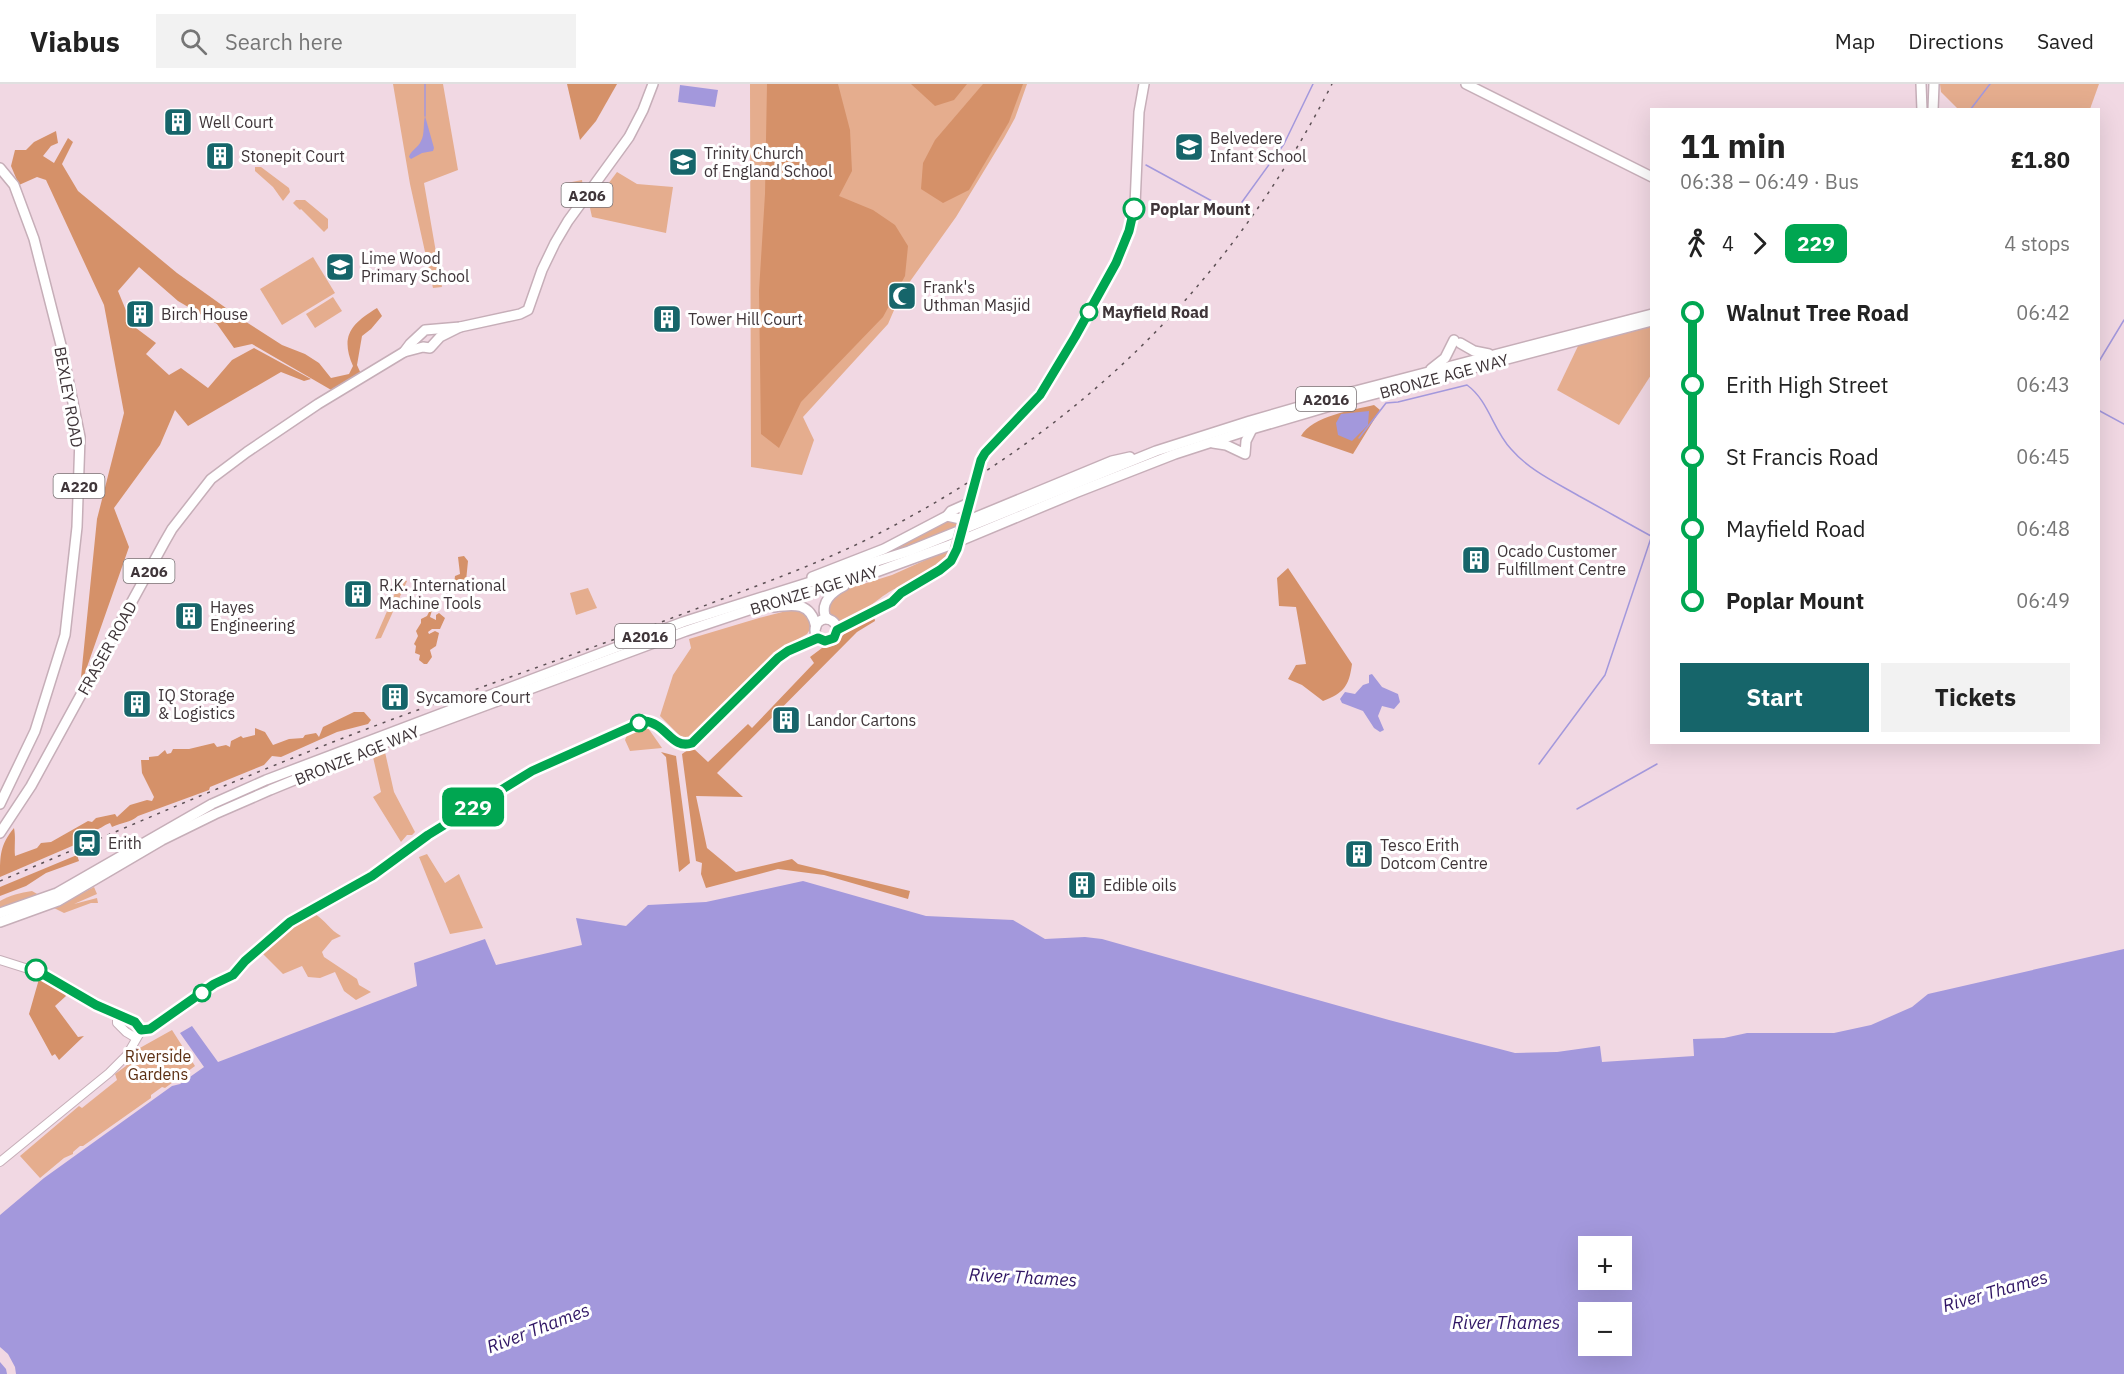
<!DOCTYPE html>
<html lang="en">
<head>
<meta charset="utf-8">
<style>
  :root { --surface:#fff; --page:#f2f2f2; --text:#222; --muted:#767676; --line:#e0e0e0; --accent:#16656a }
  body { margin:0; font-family:"IBM Plex Sans",sans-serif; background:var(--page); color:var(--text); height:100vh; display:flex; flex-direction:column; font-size:22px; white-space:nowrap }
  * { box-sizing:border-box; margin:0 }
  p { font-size:20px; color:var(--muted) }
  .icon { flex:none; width:33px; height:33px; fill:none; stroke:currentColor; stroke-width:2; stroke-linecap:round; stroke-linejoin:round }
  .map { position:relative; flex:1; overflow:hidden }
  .drawer { position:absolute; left:1650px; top:24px; width:450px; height:636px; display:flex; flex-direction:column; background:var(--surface); border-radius:0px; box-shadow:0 6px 24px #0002 }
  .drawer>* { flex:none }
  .badge { padding:0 12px; border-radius:9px; font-size:21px; line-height:39px }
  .fabs { position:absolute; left:1578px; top:1152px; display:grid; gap:12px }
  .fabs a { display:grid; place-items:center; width:54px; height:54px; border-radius:0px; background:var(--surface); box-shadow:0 6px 24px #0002; font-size:30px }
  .map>.badge { position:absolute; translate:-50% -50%; box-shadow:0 0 0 3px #fff }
  .legs { display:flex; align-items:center; gap:9px; height:66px; padding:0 30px; font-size:20px }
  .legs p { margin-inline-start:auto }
  .summary { display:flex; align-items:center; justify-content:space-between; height:102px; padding:0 30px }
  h1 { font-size:33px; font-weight:700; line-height:45px }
  .primary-button { display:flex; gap:12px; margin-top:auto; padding:12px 30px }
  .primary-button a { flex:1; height:69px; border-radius:0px; background:var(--accent); color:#fff; font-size:24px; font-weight:700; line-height:69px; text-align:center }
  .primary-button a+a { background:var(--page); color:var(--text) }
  ul { padding:0 30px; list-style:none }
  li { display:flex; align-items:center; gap:21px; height:72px; font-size:22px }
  li i { display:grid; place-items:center; width:9px; height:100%; margin:0 8px; background:currentColor }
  li i::after { content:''; width:15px; height:15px; margin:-8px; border:4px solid; border-radius:50%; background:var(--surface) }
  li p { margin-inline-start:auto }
  li:first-child i { background:linear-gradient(#0000 50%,currentColor 0) }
  li:last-child i { background:linear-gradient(currentColor 50%,#0000 0) }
  header { display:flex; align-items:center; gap:36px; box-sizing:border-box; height:84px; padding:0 30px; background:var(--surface); border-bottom:2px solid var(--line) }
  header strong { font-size:28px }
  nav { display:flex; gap:33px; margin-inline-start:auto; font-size:21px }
  .search { width:420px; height:54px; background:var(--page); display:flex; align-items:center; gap:15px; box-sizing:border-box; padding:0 21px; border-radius:0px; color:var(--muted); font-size:22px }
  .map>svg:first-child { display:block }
  .green { fill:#e5ad8e }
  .forest { fill:#d59169 }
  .water { fill:#a398dc; fill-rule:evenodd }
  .pier { fill:#f1d8e3 }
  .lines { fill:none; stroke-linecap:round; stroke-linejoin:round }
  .stream { stroke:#a398dc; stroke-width:1.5 }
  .minor-casing { stroke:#c6aeb8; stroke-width:10 }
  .major-casing { stroke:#c6aeb8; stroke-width:12 }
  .minor { stroke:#fff; stroke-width:8 }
  .major { stroke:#fff; stroke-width:9 }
  .rail { stroke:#5d5055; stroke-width:1.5; stroke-dasharray:3 6; stroke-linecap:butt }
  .major-bridge-casing { stroke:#c6aeb8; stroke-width:12; stroke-linecap:butt }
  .major-bridge { stroke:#fff; stroke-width:9 }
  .line-1-casing { stroke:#fff; stroke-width:14 }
  .line-1 { stroke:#00a651; stroke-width:9 }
  .stop-1-dot { fill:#fff; stroke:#00a651; stroke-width:3 }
  .labels { text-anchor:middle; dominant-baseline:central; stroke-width:6; stroke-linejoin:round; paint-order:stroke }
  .shield { fill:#fff; stroke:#797274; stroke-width:1.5 }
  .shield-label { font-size:15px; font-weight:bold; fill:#3f3539 }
  .poi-label { font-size:16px; fill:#3f3539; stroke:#fff; text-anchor:start }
  .stop-label { font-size:16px; font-weight:bold; fill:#3f3539; stroke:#fff; text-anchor:start }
  .street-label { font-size:16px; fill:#3f3539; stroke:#fff }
  .park-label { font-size:16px; fill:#5c2f12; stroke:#fff }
  .water-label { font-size:18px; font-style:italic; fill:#301665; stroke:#fff }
</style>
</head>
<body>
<header>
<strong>Viabus</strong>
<div class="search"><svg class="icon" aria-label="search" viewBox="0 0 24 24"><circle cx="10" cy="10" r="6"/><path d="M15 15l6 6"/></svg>Search here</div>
<nav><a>Map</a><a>Directions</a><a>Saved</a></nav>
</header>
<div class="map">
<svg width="2124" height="1290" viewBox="0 0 2124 1290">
  <rect width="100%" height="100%" fill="#f1d8e3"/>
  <g class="green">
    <polygon points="393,0 443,0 458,86 424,99 442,203 433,204 410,100"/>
    <polygon points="750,0 1027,0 1015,34 1004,54 956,133 901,210 888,240 803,333 814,356 802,391 751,383"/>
    <polygon points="1940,0 2099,0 2090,25 1959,26 1941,8"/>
    <polygon points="255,83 261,83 289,104 290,108 283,117 273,103 255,87"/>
    <polygon points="617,88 637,100 673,103 666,149 592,133 590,124"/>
    <polygon points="582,96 583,104 569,123 565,123 562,100"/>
    <polygon points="296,116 305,116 328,135 328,144 324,148 301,125 300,126 293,119"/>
    <polygon points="313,173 335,209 282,241 260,205"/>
    <polygon points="333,213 342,227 315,244 306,230"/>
    <polygon points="1651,241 1651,291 1619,341 1557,306 1579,260"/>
    <polygon points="945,437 958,439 956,445 938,453 842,485 890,467"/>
    <path d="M 950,465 L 951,469 C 940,483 926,492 910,499 C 903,502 895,504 889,508 C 872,519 856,536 836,538 L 830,533 L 828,526 L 831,516 L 841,507 L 892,491 Z"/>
    <polygon points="401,495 407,497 381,554 375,555"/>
    <polygon points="588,504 597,524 576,531 570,509"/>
    <polygon points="794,525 807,531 811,544 807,550 774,569 692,652 687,654 680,652 660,632 673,591 691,564 689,555 759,534"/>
    <polygon points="643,644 648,644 662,664 630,667 625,656 627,651"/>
    <polygon points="385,668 394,708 415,748 412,751 407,751 401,758 373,713 381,708 373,673"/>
    <polygon points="427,770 445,799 459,790 483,844 450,850 419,773"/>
    <polygon points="94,803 97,810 74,820 97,814 98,819 91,819 64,829 54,824"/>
    <path d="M 32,807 L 39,811 L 0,826 L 0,817 C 10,811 20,809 32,807 Z"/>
    <path d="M 315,830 C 325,836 330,846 341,852 L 332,856 L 322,868 L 324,873 L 357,895 L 359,901 L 371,908 L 356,916 L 344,907 L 335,888 L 320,894 L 308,893 L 302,882 L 283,890 L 261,868 L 284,848 Z"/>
    <polygon points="172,946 195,982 165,1004 162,1003 151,1011 151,1014 83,1062 80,1062 73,1068 73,1070 64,1074 40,1094 20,1072 79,1022 82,1024 117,996 115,990 126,982 138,965"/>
  </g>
  <g class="forest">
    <polygon points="567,0 617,0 596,37 580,56"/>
    <polygon points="767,0 838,0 850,46 852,87 839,112 873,126 895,141 908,162 905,192 883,233 801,318 779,364 761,350 759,207 765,110"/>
    <polygon points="911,0 967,0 954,16 935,22"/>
    <polygon points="983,0 1023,0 1009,38 969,106 943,119 921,105 923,79 935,56"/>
    <path d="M 56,47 L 58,59 L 51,62 L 43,72 L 54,79 L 68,54 L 73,58 L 62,80 L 78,107 L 177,189 L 240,234 L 282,261 L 305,270 L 319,279 L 331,294 L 349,290 L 353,282 C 340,252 351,240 377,224 L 382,232 L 371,245 L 362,252 L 357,281 L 361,290 L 333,307 L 252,260 L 234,264 L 217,240 L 178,217 L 139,183 L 118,207 L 132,241 L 156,259 L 146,270 L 169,291 L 181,284 L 208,304 L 232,276 L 254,264 L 311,295 L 304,297 L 281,288 L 188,342 L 175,326 L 160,361 L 114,424 L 129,463 L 80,603 L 97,435 L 124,329 L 104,221 L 46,96 L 37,93 L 19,101 L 11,82 L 15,66 L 26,66 L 34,58 Z"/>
    <path d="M 1374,321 L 1380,326 L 1353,370 L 1301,352 C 1312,332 1353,326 1374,321 Z"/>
    <polygon points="464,472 468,477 466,497 459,504 454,500 455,492 460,490 458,473"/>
    <path d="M 1288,484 L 1352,580 C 1349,602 1344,609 1323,617 L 1302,601 L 1288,595 L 1296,581 L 1306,580 L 1296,523 L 1279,522 L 1277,494 Z"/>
    <polygon points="435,516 430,533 436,536 436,531 439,529 445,534 440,545 432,545 428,548 429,550 435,547 439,549 436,562 430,566 432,573 427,580 424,580 419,576 420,571 415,569 416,562 414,560 418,552 416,547 421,539 421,535 427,532 429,528 427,525"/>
    <polygon points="874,532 875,537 857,548 717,689 743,713 696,712 707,764 736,788 792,775 798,780 910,807 908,815 824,791 778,785 706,804 701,790 702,779 696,777 682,670 692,663 708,678 748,640 752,644 814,579 810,573 822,564 835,561 844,550"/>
    <path d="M 354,628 L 364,628 L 371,636 L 368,640 L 337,648 L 281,673 L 272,672 L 264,681 L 210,703 L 209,706 L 138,732 C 130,739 122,738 112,743 L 110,739 C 103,741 100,746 92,747 L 94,752 L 88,751 L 86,756 L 0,793 C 0,771 0,761 14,744 C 16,754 14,763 15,772 L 37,764 L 41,759 L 51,758 L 88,737 L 92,738 L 96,734 L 115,730 L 117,733 L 130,721 L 147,716 L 152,717 L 154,713 L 142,689 L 141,676 L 149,676 L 149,673 L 158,672 L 165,666 L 167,670 L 171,669 L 173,665 L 189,665 L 214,659 L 217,663 L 226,661 L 230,663 L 231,657 L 241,652 L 243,654 L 255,651 L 255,644 L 265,648 L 273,661 L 289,655 L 303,654 L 305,651 L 316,649 L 319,653 L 323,643 Z"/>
    <polygon points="661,668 676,672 690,779 679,788 666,673"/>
    <polygon points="77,771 79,777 46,789 26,802 0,812 0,803"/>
    <polygon points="39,895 64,909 66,912 55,922 78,953 84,952 59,976 55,970 52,972 29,930"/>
  </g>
  <g class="water">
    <polygon points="680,1 718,6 715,23 678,18"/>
    <path d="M 425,32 L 434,64 L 433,67 L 422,69 L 411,75 L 409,73 C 411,66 418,64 421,57 C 425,50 423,39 425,32 Z"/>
    <polygon points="1369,327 1368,341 1352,357 1338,351 1336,339 1341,330"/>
    <polygon points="1372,590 1382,603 1398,610 1400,618 1394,625 1382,622 1378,632 1384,646 1380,648 1374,644 1363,627 1342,619 1340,615 1345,608 1355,610 1363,601 1369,599 1369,591"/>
    <path d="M 803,797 L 926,832 L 1013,836 L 1045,855 L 1085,853 L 1102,855 L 1389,936 L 1515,969 L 1557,968 L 1600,962 L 1602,978 L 1694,972 L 1693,955 L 1724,954 L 1747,949 L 1834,949 L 1871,941 L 1912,923 L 1928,910 L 2124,865 L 2124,1290 L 0,1290 L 0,1131 L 44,1094 L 172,1002 L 180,1000 L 204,983 L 180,949 L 192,942 L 218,978 L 417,902 L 414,879 L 485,855 L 496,881 L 582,861 L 576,834 L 626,842 L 648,821 L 706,818 ZM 1588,1162 L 1622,1162 L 1622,1196 L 1588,1196 ZM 1588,1228 L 1622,1228 L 1622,1262 L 1588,1262 Z"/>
  </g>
  <polygon class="pier" points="0,1263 8,1270 15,1283 16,1290 7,1290 6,1285 0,1278"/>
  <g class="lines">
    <g class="stream">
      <polyline points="1970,26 1990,0"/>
      <polyline points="425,32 425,0"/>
      <polyline points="1146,81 1232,128"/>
      <polyline points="1242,118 1284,60 1313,0"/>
      <polyline points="2098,279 2124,236"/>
      <polyline points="2098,326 2124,340"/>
      <path d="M 1359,354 L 1386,319 L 1398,318 L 1467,301 C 1489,317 1493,346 1511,365 C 1529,386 1555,398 1579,412 C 1603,425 1627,439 1651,452"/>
      <polyline points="1539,680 1605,591 1652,451"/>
      <polyline points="1577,725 1657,680"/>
    </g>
    <g class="minor-casing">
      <g id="minor">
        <polyline points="0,876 41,889 96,921 135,938 141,947"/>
        <polyline points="117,931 117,939 126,948 136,954"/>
        <path d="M 141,947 L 154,944 L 214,900 L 233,891 L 245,877 L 289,838 L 372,792 L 408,764 L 443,741 L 532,687 L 644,637 C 667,639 671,666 691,659 L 778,574 L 788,566 L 818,554"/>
        <polyline points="0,1078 109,989 127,971 141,947"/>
      </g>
    </g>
    <g class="major-casing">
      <g id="major">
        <polyline points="1466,0 1652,93"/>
        <polyline points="1921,0 1922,26"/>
        <polyline points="1933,26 1934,0"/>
        <polyline points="0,84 14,101 34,155 62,265 80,353 77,443 65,551 35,647 0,720"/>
        <polyline points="1460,259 1474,267 1489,270"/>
        <polyline points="404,268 410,260 425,246 460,243 520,230 528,226 542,186 555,159 568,137 629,53 643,26 653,0"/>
        <polyline points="1431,285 1445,274 1454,256"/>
        <polyline points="1213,359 1226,361 1245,370 1246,357 1252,345"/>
        <polyline points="978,385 985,369 1039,311 1075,253 1116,179 1129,147 1135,121 1139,28 1144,0"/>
        <polyline points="947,432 965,436 974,434 1112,377 1130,373"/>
        <polyline points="812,493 884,465 947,432 951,427 969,419"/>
        <path d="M 774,523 C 794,520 811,518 816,543"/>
        <path d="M 828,535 L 825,532 C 821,518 832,508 844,502"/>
        <circle cx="826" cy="546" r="11"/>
        <polyline points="837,546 893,518 901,509 945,482"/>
        <polyline points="0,749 31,702 164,459 172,445 211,395 247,368 318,320 404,268 423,263 430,264 440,253 460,243"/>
        <polyline points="0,829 57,809 212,720 266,696 683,538 909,467 1156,367 1250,337 1340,311 1652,230"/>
        <polyline points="0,838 58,817 162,756 215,730 270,706 387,658 686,547 767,520 865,492 950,461 1075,409 1175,370 1252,345 1344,318 1652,237"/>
      </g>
    </g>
    <use href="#minor" class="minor"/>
    <use href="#major" class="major"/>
    <path class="rail" d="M 0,797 C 137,739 275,678 415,627 C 513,592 612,557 709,520 C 764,499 820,479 872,453 C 1076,349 1228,204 1332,0"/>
    <g class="major-bridge-casing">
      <g id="major-bridge">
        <polyline points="970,414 978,385"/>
        <polyline points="945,482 954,471 962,442"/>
      </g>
    </g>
    <use href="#major-bridge" class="major-bridge"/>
  </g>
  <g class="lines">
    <g class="line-1-casing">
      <path id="line-1" d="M 36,886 L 96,921 L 135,938 L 141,946 L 150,945 L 214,900 L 233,891 L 245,877 L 290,838 L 372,792 L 428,751 L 532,687 L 644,637 C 667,639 671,666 692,659 L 778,574 L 788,567 L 818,554 L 825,557 L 834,554 L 837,546 L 892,518 L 901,509 L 940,486 L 951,477 L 957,465 L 981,376 L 985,369 L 1040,311 L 1075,253 L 1116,179 L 1129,147 L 1134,125"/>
    </g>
    <use href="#line-1" class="line-1"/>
  </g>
  <defs>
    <g id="building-square" transform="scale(1.5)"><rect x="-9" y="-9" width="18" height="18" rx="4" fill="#16656a" stroke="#fff"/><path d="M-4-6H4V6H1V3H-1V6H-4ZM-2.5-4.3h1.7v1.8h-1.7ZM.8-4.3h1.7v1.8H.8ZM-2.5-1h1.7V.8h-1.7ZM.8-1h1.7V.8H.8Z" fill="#fff"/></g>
    <g id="school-square" transform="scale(1.5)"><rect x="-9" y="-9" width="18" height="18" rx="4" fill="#16656a" stroke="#fff"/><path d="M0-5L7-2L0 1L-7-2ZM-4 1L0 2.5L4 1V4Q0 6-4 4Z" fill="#fff"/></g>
    <g id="mosque-square" transform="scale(1.5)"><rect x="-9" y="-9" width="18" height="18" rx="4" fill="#16656a" stroke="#fff"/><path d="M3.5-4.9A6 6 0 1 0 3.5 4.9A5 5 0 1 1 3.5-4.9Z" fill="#fff"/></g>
    <g id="station-square" transform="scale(1.5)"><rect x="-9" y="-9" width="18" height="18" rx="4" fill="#16656a" stroke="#fff"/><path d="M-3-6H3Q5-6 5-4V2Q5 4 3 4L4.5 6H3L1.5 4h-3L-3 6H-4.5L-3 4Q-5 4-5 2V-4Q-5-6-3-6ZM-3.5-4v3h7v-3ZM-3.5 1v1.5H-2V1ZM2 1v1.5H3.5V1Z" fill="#fff"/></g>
  </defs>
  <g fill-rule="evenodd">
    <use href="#building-square" x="178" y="38"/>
    <use href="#school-square" x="1189" y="63"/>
    <use href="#building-square" x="220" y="72"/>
    <use href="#school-square" x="683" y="78"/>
    <use href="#school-square" x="340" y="183"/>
    <use href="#mosque-square" x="902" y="212"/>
    <use href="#building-square" x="140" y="230"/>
    <use href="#building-square" x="667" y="235"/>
    <use href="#building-square" x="1476" y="476"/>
    <use href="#building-square" x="358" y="510"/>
    <use href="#building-square" x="189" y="532"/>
    <use href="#building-square" x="395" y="613"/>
    <use href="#building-square" x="137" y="620"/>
    <use href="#building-square" x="786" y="636"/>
    <use href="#station-square" x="87" y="759"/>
    <use href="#building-square" x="1359" y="770"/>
    <use href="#building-square" x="1082" y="801"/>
  </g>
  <g class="stop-1-dot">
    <circle cx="1134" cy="125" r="10"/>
    <circle cx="1089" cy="228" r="8"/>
    <circle cx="639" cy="639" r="8"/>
    <circle cx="36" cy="886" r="10"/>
    <circle cx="202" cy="909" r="8"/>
  </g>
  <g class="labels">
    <g class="shield">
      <rect x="561.5" y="99" width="51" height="24" rx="4.5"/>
      <rect x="1296" y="303" width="60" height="24" rx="4.5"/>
      <rect x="53.5" y="390" width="51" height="24" rx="4.5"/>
      <rect x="123.5" y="475" width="51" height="24" rx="4.5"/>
      <rect x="615" y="540" width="60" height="24" rx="4.5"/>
    </g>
    <g class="shield-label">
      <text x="587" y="111">A206</text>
      <text x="1326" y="315">A2016</text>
      <text x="79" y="402">A220</text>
      <text x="149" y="487">A206</text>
      <text x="645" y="552">A2016</text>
    </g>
    <g class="poi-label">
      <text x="199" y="38">Well Court</text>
      <text x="1210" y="54">Belvedere<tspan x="1210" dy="18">Infant School</tspan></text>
      <text x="704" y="69">Trinity Church<tspan x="704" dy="18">of England School</tspan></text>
      <text x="241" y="72">Stonepit Court</text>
      <text x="361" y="174">Lime Wood<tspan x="361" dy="18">Primary School</tspan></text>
      <text x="923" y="203">Frank's<tspan x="923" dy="18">Uthman Masjid</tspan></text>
      <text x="161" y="230">Birch House</text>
      <text x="688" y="235">Tower Hill Court</text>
      <text x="1497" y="467">Ocado Customer<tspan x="1497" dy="18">Fulfillment Centre</tspan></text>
      <text x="379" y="501">R.K. International<tspan x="379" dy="18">Machine Tools</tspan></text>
      <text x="210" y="523">Hayes<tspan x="210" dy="18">Engineering</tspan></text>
      <text x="158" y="611">IQ Storage<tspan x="158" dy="18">&amp; Logistics</tspan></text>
      <text x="416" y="613">Sycamore Court</text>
      <text x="807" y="636">Landor Cartons</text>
      <text x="108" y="759">Erith</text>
      <text x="1380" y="761">Tesco Erith<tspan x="1380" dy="18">Dotcom Centre</tspan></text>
      <text x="1103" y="801">Edible oils</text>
    </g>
    <g class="stop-label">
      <text x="1150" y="125">Poplar Mount</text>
      <text x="1102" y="228">Mayfield Road</text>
    </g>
    <g class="street-label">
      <text transform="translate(1444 292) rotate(-15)">BRONZE AGE WAY</text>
      <text transform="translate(69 313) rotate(80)">BEXLEY ROAD</text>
      <text transform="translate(814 506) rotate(-17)">BRONZE AGE WAY</text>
      <text transform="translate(107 564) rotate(-61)">FRASER ROAD</text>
      <text transform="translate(357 671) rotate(-22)">BRONZE AGE WAY</text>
    </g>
    <g class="park-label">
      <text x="158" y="972">Riverside<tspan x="158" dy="18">Gardens</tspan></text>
    </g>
    <g class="water-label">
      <text transform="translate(1023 1193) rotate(3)">River Thames</text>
      <text transform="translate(1995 1207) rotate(-16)">River Thames</text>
      <text x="1506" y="1238">River Thames</text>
      <text transform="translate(538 1244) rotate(-21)">River Thames</text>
    </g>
  </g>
</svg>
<div class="fabs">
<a>+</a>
<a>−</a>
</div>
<b class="badge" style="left:473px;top:723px;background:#00a651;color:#fff">229</b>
<section class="drawer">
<div class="summary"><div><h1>11 min</h1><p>06:38 – 06:49 · Bus</p></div><b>£1.80</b></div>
<div class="legs"><svg class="icon" aria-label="walk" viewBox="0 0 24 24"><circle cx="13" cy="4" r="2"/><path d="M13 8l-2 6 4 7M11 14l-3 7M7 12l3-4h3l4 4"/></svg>4<svg class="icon" aria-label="forward" viewBox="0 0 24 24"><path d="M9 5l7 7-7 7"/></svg><b class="badge" style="background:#00a651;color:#fff">229</b><p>4 stops</p></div>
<ul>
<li><i style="color:#00a651"></i><b>Walnut Tree Road</b><p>06:42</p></li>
<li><i style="color:#00a651"></i><span>Erith High Street</span><p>06:43</p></li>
<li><i style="color:#00a651"></i><span>St Francis Road</span><p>06:45</p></li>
<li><i style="color:#00a651"></i><span>Mayfield Road</span><p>06:48</p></li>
<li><i style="color:#00a651"></i><b>Poplar Mount</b><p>06:49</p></li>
</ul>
<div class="primary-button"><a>Start</a><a>Tickets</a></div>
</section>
</div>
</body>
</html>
